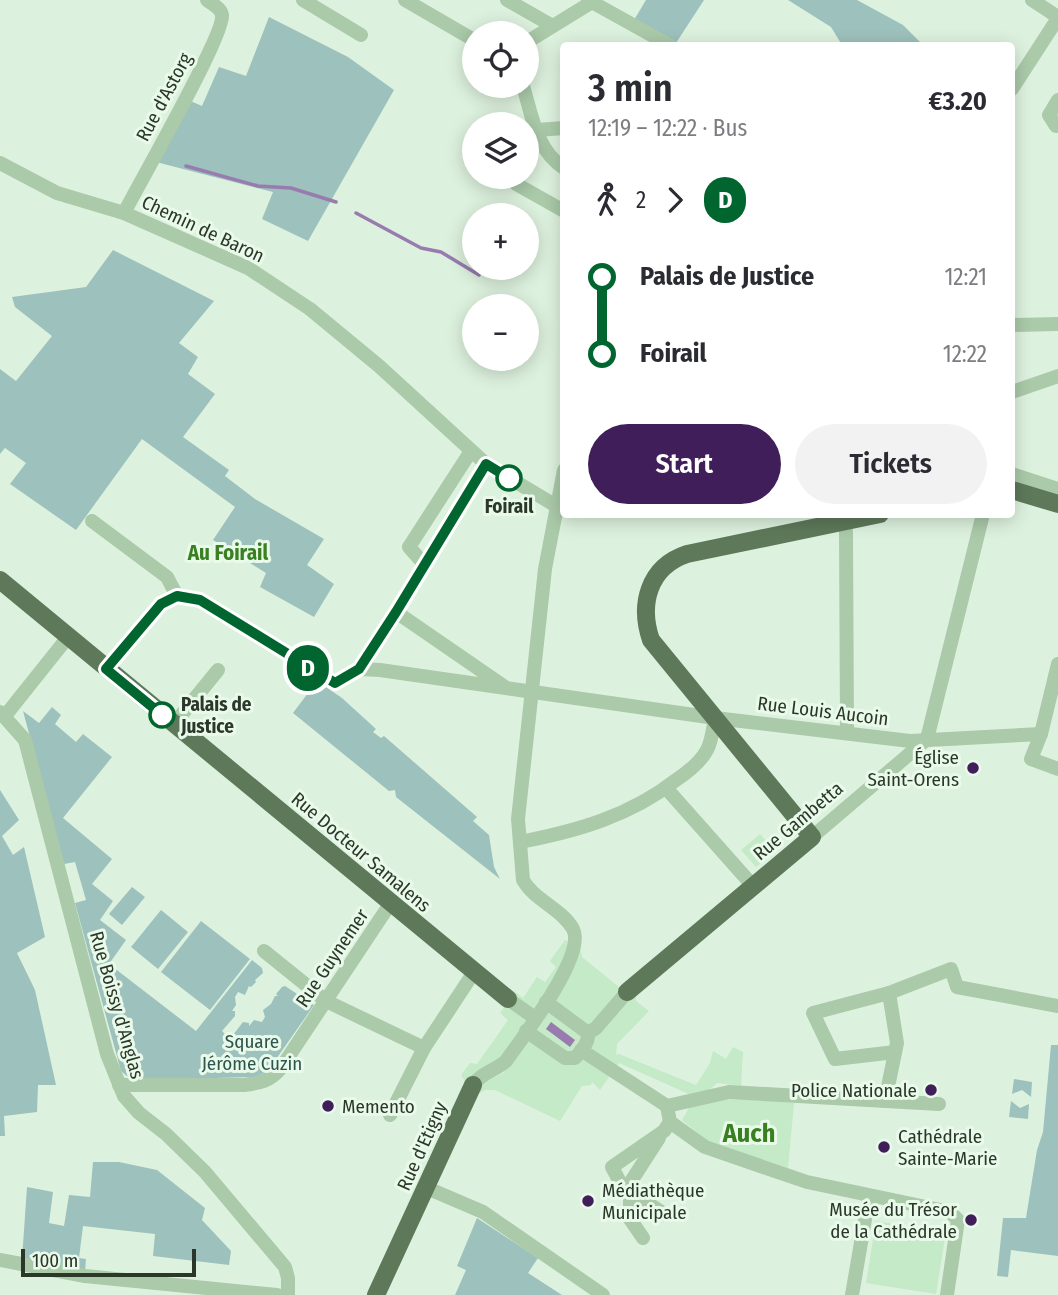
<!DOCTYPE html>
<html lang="en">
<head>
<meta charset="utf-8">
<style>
  :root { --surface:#fff; --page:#f2f2f3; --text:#2b2b33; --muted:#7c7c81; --accent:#401e59 }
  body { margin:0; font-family:"Fira Sans Condensed",sans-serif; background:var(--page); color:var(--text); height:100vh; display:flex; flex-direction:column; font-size:26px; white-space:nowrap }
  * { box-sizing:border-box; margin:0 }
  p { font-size:23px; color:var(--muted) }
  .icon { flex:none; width:38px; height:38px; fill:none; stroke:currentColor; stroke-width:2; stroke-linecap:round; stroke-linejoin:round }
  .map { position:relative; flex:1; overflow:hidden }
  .panel { position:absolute; left:560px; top:42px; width:455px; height:476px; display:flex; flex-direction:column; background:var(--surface); border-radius:7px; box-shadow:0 4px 18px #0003 }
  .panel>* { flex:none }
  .badge { padding:0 14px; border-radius:23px; font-size:24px; line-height:46px }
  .buttons { position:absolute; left:462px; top:21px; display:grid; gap:14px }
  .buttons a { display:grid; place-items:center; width:77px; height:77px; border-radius:50%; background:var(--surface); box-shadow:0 4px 18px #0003; font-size:35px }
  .scale { position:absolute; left:21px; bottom:18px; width:175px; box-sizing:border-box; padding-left:7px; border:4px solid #2b3729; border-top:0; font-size:19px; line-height:24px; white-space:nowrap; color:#2b3729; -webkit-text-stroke:5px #e9faea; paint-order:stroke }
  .map>.badge { position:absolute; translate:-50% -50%; box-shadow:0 0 0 4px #fff }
  .legs { display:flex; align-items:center; gap:10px; height:77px; padding:0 28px; font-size:23px }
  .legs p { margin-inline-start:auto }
  .head { display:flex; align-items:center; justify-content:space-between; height:119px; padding:0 28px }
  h1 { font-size:38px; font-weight:600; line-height:52px }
  .primary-button { display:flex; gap:14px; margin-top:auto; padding:14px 28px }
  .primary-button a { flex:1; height:80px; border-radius:42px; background:var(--accent); color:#fff; font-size:28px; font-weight:600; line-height:80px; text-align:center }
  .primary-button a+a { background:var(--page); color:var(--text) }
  ul { padding:0 28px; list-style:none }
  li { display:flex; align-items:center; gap:24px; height:77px; font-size:26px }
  li i { display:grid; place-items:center; width:10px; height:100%; margin:0 9px; background:currentColor }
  li i::after { content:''; width:18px; height:18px; margin:-9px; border:5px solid; border-radius:50%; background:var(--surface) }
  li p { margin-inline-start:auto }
  li:first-child i { background:linear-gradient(#0000 50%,currentColor 0) }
  li:last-child i { background:linear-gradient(currentColor 50%,#0000 0) }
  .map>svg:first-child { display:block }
  .green { fill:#9dc1bc }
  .plaza { fill:#c4eac7 }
  .water { fill:#987caf }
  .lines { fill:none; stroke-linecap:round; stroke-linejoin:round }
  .stream { stroke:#987caf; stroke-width:3.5 }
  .minor { stroke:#aacaa9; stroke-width:14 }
  .major { stroke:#5e795a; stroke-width:18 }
  .line-1-casing { stroke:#fff; stroke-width:16 }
  .line-1 { stroke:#00652e; stroke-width:10 }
  .stop-1-dot { fill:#fff; stroke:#00652e; stroke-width:3.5 }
  .poi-dot { fill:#401e59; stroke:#e9faea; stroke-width:2.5 }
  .labels { text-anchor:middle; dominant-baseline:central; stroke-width:6; stroke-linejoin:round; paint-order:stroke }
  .street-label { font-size:19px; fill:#2b3729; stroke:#e9faea }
  .stop-label { font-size:19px; font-weight:bold; fill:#2b3729; stroke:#e9faea }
  .poi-label { font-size:19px; fill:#2b3729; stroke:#e9faea; text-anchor:end }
  .park-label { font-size:19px; fill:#2d5550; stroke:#e9faea }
  .neighbourhood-label { font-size:21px; font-weight:bold; fill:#398021; stroke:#e9faea }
  .district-label { font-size:26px; font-weight:bold; fill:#398021; stroke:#e9faea }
</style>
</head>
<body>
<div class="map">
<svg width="1058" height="1295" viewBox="0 0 1058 1295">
  <rect width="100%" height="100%" fill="#ddf2de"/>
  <g class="green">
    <polygon points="646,0 704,0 676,43 634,20"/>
    <polygon points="788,0 857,0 903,25 923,45 842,45 831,27"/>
    <polygon points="269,17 348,57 394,90 308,241 262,219 273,192 156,162 188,100 202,106 219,67 246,76"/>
    <polygon points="113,250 214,301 179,343 198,357 188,374 215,394 183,437 229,470 225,476 255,499 324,539 307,565 334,584 314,617 260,587 266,573 213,540 235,507 142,439 76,530 10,484 26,463 5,448 0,454 0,369 16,381 52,336 15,307 12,297 86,287"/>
    <polygon points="317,681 342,698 376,729 373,732 381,738 384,736 477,817 473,821 489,835 494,867 500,879 396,797 395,790 389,791 293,713"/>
    <polygon points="52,707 61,715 55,724 76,742 83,734 112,757 63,818 112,859 92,884 113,901 100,920 126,940 109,964 196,1031 252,960 262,968 263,973 255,980 256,982 251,987 249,986 245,995 238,992 235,997 236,1005 232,1011 235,1011 235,1016 222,1031 230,1039 243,1022 249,1023 249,1026 254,1020 262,1022 265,1017 263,1010 271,1004 275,996 278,996 276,994 282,987 285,986 314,1005 267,1072 254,1077 137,1080 128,1077 121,1071 75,903 86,900 75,862 64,864 23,711 39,723"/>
    <polygon points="0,790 19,820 2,836 13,855 24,847 45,937 17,953 35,990 56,1085 38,1085 37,1112 4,1116 5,1136 0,1136"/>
    <polygon points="132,887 145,897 122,925 109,914"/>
    <polygon points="161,910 188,932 158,969 131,947"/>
    <polygon points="201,921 250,959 210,1010 161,972"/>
    <polygon points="1051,1045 1058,1045 1058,1256 1011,1250 1008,1277 997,1276 1003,1218 1026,1218 1037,1150 1043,1132"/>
    <polygon points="1014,1079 1032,1082 1031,1097 1022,1090 1012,1094"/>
    <polygon points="1011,1101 1020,1108 1029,1104 1028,1119 1009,1117"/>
    <polygon points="93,1162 119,1162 157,1170 205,1208 202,1220 231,1251 229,1265 153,1256 155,1234 83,1226 79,1258 86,1259 85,1271 22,1259 27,1187 53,1192 49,1223 64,1226 69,1195 90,1197"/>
    <polygon points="477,1218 538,1258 528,1273 562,1295 455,1295 466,1270 457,1266"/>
  </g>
  <g class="plaza">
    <polygon points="760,834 776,851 756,867 741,850"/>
    <polygon points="565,940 580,946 582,957 619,987 636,997 636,1001 649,1011 617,1044 616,1055 619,1054 696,1085 710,1063 713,1051 726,1059 733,1047 743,1052 741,1086 717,1083 707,1092 691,1095 619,1063 600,1090 592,1082 591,1085 582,1086 560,1121 495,1090 485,1090 477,1095 481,1084 505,1072 498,1061 465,1082 461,1075 470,1063 477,1064 508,1020 500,1013 514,991 523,998 537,977 545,982 556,967 550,961"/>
    <polygon points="746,1099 794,1103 788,1168 707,1141 682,1120 690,1106 722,1100"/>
    <polygon points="876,1221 946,1232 936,1294 866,1283"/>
  </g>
  <polygon class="water" points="551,1022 575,1040 570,1047 546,1029"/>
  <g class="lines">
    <g class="stream">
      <polyline points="186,166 258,186 291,188 336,202"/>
      <polyline points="356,213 421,248 441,252 479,275"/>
    </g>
    <g class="minor">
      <polyline points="303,0 361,35"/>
      <polyline points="405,0 474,40"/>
      <polyline points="507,0 551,25"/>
      <polyline points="588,0 671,46"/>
      <polyline points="1032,0 1058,17"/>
      <polyline points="527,42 592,2"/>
      <path d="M 523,86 C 532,115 536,150 564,168"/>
      <polyline points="1012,89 1058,18"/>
      <polyline points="1056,126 1049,115 1058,100"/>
      <polyline points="537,130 564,128"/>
      <polyline points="0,163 57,193 124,213 248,268 310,309 379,366 486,464 558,507 564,507"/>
      <polyline points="516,184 564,211"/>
      <path d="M 124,213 C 138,185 225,35 222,15 C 221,8 212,4 207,0"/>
      <polyline points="1012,325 1058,324"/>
      <polyline points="1012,392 1058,376"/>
      <polyline points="1012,474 1058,489"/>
      <polyline points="92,521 167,577 177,596"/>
      <polyline points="846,531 847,733"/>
      <polyline points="425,565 409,547 471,451"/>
      <polyline points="396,612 505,687"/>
      <polyline points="1058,664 1041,734 1031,759 1058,769"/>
      <polyline points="106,669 161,604 177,596 200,600 335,683 359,669 396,612 486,464"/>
      <polyline points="359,669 380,670 715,718 910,741 1041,734"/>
      <polyline points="0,712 25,740 107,1054 124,1096 139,1113 166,1134 205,1172 285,1267 288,1278 288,1295"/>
      <polyline points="5,716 68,637"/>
      <polyline points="174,724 218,670"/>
      <polyline points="666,788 753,886"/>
      <polyline points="812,837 927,739 983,514"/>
      <path d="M 520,842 C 577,831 630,816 676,780 C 688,772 700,763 707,750 C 712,741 713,728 715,718"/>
      <polyline points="264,951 326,1001 424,1048"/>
      <polyline points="508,999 535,1018"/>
      <path d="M 526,1031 L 565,1058 L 575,1058 C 581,1051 589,1043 588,1033 L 546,1002"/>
      <polyline points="588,1033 596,1028 627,992"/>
      <polyline points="581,1050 667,1106"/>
      <polyline points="895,1052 835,1059 813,1013 889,993 951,969 957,987 1058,1006"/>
      <path d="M 119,1085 L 244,1085 C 259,1083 271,1081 281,1068 L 390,904"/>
      <path d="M 473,1085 C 481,1073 495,1071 506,1061 C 522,1038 587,955 573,929 C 561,908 534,900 523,880 L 518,819 L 545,569 L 564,470"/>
      <polyline points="885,1101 897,1043 889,993"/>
      <polyline points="667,1106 670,1122 705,1147 807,1182 950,1212 958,1220 947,1295"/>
      <polyline points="667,1106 729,1092 939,1104"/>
      <polyline points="390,1115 424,1048 474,972"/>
      <polyline points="427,1188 483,1212 603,1295"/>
      <polyline points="666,1215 622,1186 612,1167 664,1131 670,1122"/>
      <polyline points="643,1238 630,1219 630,1183 659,1138"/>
      <polyline points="0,1260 85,1276 277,1295"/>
      <polyline points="852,1295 869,1196"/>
    </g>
    <g class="major">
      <polyline points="1012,490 1058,504"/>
      <polyline points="0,580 508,999"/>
      <path d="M 627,992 L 812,837 L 651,640 C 639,605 648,567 687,554 L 880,514"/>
      <polyline points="376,1295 473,1085"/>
    </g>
  </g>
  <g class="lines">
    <g class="line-1-casing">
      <polyline id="line-1" points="162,715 106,669 161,604 177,596 200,600 335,683 359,669 396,612 486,464 509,478"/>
    </g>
    <use href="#line-1" class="line-1"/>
  </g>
  <g class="stop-1-dot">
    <circle cx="509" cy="478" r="12"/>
    <circle cx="162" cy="715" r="12"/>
  </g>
  <g class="poi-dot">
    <circle cx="973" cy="768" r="7"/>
    <circle cx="931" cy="1090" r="7"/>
    <circle cx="328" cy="1106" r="7"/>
    <circle cx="884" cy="1147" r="7"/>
    <circle cx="588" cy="1201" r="7"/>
    <circle cx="971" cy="1220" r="7"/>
  </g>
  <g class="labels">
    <g class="street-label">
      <text transform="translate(164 97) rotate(-62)">Rue d'Astorg</text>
      <text transform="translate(203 229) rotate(25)">Chemin de Baron</text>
      <text transform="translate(823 711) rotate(7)">Rue Louis Aucoin</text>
      <text transform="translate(798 821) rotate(-40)">Rue Gambetta</text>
      <text transform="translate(361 852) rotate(40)">Rue Docteur Samalens</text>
      <text transform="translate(332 958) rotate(-56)">Rue Guynemer</text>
      <text transform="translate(117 1005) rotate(74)">Rue Boissy d'Anglas</text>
      <text transform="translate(422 1146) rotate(-66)">Rue d'Etigny</text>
    </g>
    <g class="stop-label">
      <text x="509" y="506">Foirail</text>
      <text x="181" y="704" text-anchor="start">Palais de<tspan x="181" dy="22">Justice</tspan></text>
    </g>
    <g class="poi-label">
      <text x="959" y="757">Église<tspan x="959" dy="22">Saint-Orens</tspan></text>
      <text x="917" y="1090">Police Nationale</text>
      <text x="342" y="1106" text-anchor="start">Memento</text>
      <text x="898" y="1136" text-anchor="start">Cathédrale<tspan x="898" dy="22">Sainte-Marie</tspan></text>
      <text x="602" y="1190" text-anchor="start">Médiathèque<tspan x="602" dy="22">Municipale</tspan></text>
      <text x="957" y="1209">Musée du Trésor<tspan x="957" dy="22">de la Cathédrale</tspan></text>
    </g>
    <g class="park-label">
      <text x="252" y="1041">Square<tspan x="252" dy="22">Jérôme Cuzin</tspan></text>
    </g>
    <g class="neighbourhood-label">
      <text x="228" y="553">Au Foirail</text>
    </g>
    <g class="district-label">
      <text x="749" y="1133">Auch</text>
    </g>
  </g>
</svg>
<div class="buttons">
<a><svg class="icon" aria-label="locate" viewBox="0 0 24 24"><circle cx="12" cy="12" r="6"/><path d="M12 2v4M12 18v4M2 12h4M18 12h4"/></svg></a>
<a><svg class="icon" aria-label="layers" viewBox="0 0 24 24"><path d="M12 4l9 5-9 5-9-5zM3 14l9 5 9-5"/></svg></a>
<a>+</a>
<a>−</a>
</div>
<div class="scale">100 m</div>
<b class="badge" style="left:308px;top:668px;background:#00652e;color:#fff">D</b>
<section class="panel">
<div class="head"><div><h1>3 min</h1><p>12:19 – 12:22 · Bus</p></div><b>€3.20</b></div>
<div class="legs"><svg class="icon" aria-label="walk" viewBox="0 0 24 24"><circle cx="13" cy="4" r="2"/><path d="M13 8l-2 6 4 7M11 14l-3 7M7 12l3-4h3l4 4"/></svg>2<svg class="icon" aria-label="forward" viewBox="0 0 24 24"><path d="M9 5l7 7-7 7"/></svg><b class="badge" style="background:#00652e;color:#fff">D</b></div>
<ul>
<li><i style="color:#00652e"></i><b>Palais de Justice</b><p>12:21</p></li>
<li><i style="color:#00652e"></i><b>Foirail</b><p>12:22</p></li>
</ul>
<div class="primary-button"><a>Start</a><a>Tickets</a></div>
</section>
</div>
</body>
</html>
